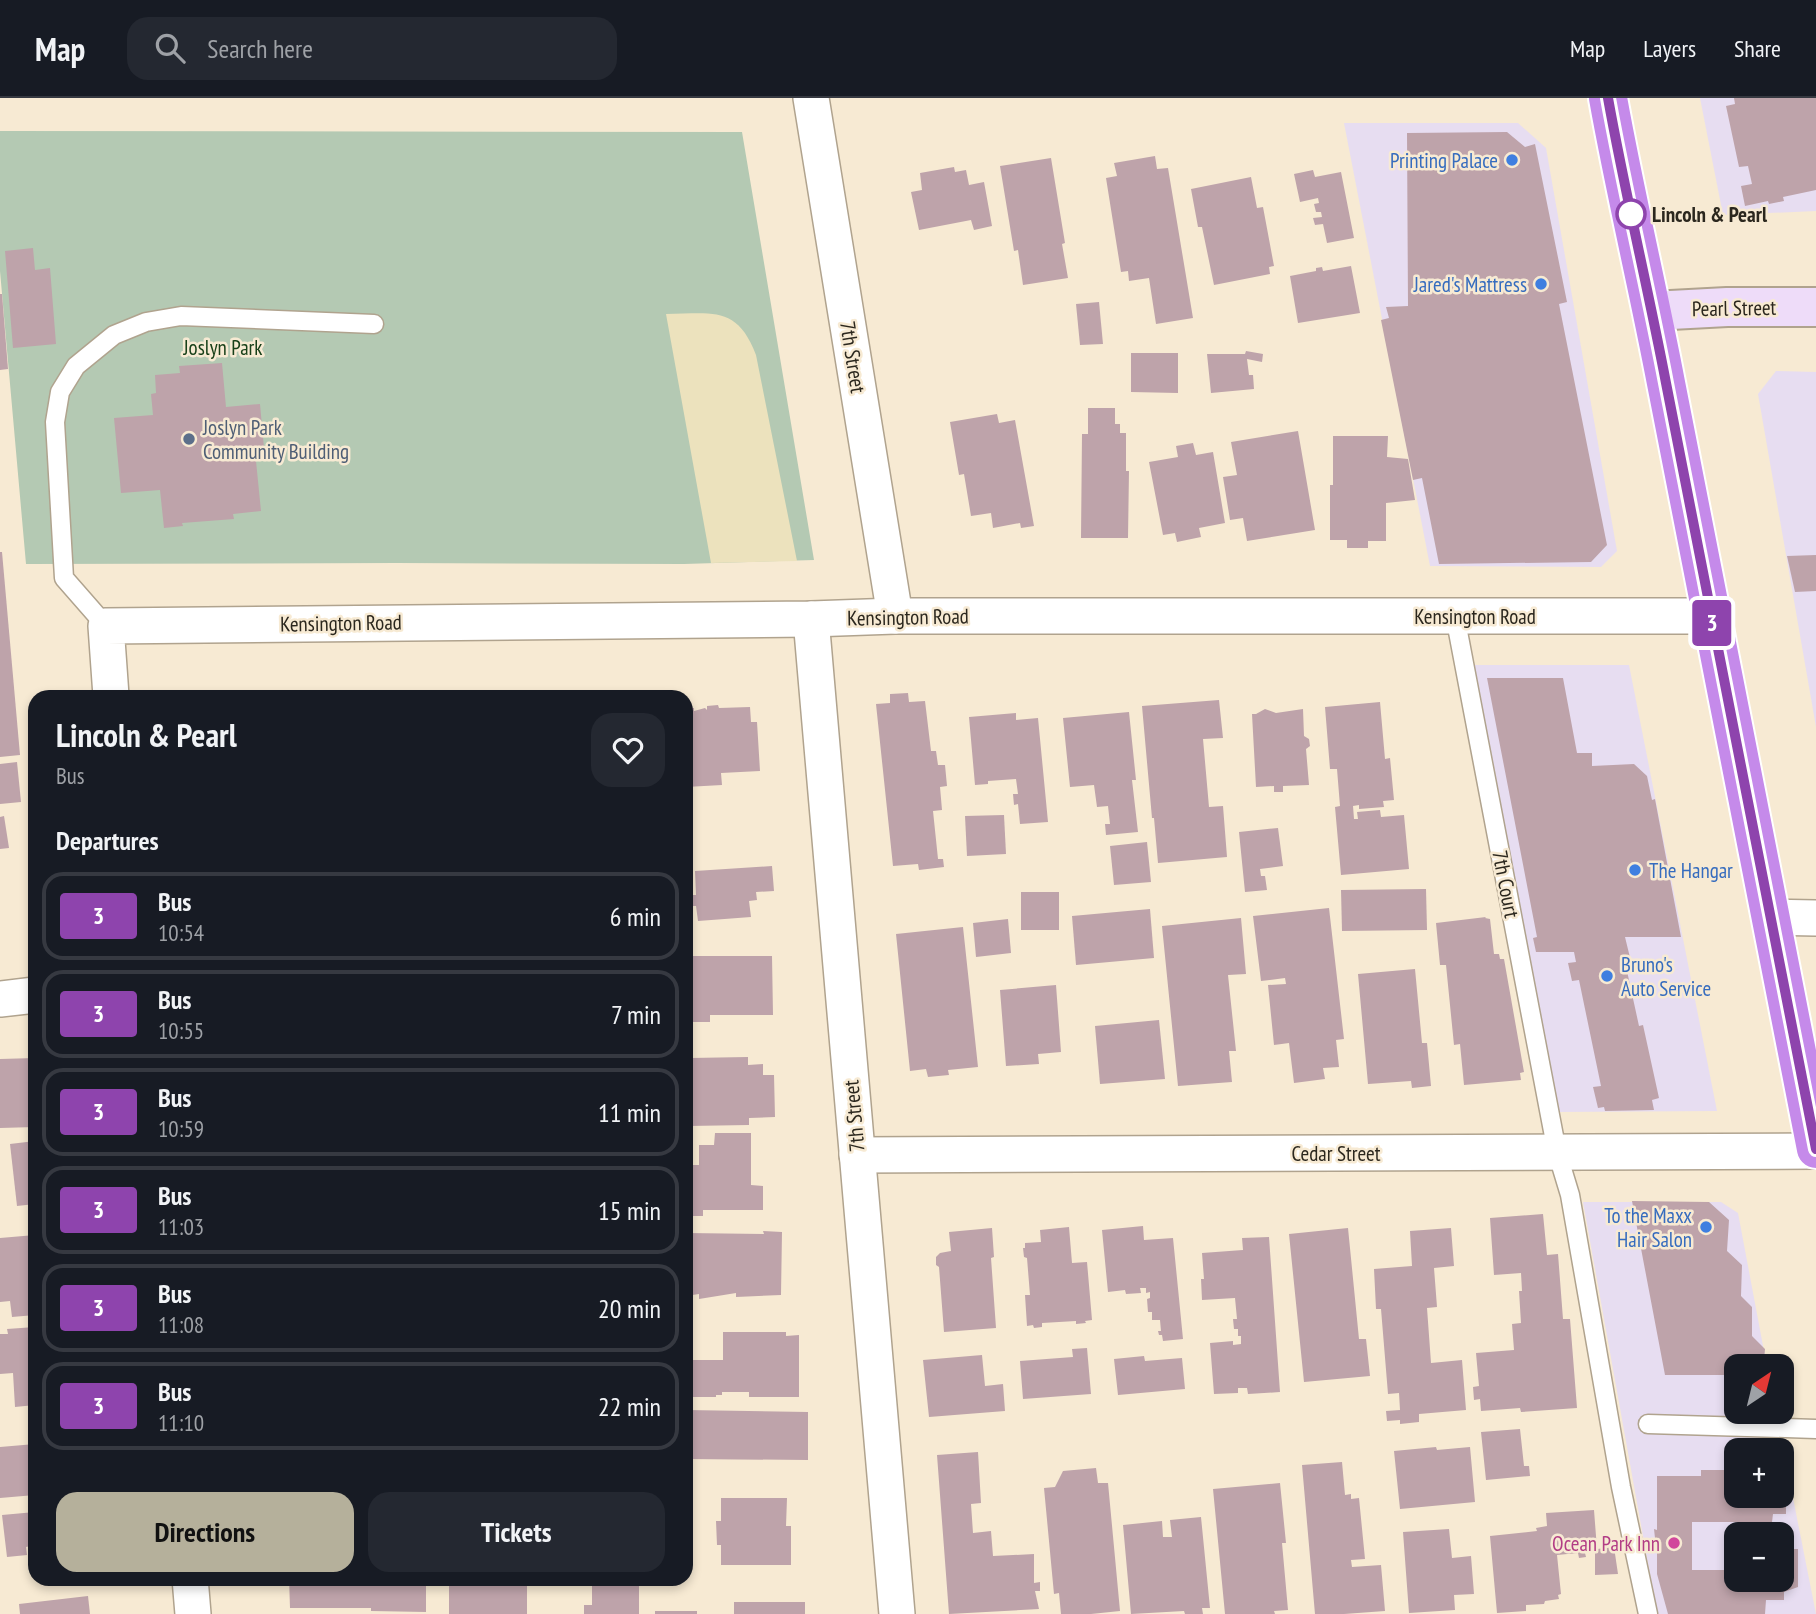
<!DOCTYPE html>
<html lang="en">
<head>
<meta charset="utf-8">
<style>
  :root { --surface:#171b24; --page:#242831; --text:#f1f3f6; --muted:#9ea1a6; --line:#363941; --accent:#b5b09b }
  body { margin:0; font-family:"PT Sans Narrow",sans-serif; background:var(--page); color:var(--text); height:100vh; display:flex; flex-direction:column; font-size:26px; white-space:nowrap }
  * { box-sizing:border-box; margin:0 }
  p { font-size:23px; color:var(--muted) }
  .icon { flex:none; width:38px; height:38px; fill:none; stroke:currentColor; stroke-width:2; stroke-linecap:round; stroke-linejoin:round }
  .map { position:relative; flex:1; overflow:hidden }
  .drawer { position:absolute; left:28px; top:592px; width:665px; height:896px; display:flex; flex-direction:column; background:var(--surface); border-radius:21px; box-shadow:0 4px 10px #0003 }
  .drawer>* { flex:none }
  .badge { padding:0 14px; border-radius:5px; font-size:24px; line-height:46px }
  .needle { width:46px; rotate:35deg }
  .fabs { position:absolute; left:1724px; top:1256px; display:grid; gap:14px }
  .fabs a { display:grid; place-items:center; width:70px; height:70px; border-radius:14px; background:var(--surface); box-shadow:0 4px 10px #0003; font-size:35px }
  .map>.badge { position:absolute; translate:-50% -50%; box-shadow:0 0 0 4px #fff }
  h2 { padding:0 28px; font-size:26px; line-height:63px }
  .round { display:grid; place-items:center; flex:none; width:74px; height:74px; border-radius:21px; background:var(--page) }
  .overview { display:flex; align-items:center; justify-content:space-between; height:119px; padding:0 28px }
  h1 { font-size:33px; font-weight:700; line-height:52px }
  .primary-button { display:flex; gap:14px; margin-top:auto; padding:14px 28px }
  .primary-button a { flex:1; height:80px; border-radius:21px; background:var(--accent); color:#111; font-size:28px; font-weight:700; line-height:80px; text-align:center }
  .primary-button a+a { background:var(--page); color:var(--text) }
  ul { padding:0; list-style:none }
  li { display:flex; align-items:center; gap:21px; height:88px; margin:0 14px 10px; padding:0 14px; border:4px solid var(--line); border-radius:21px }
  li div { flex:1 }
  li b { display:block; font-size:26px }
  li em { font-style:normal }
  li .badge { min-width:77px; font-weight:700; text-align:center }
  header { display:flex; align-items:center; gap:42px; box-sizing:border-box; height:98px; padding:0 35px; background:var(--surface); border-bottom:2px solid var(--line) }
  header strong { font-size:33px }
  nav { display:flex; gap:38px; margin-inline-start:auto; font-size:24px }
  .search { width:490px; height:63px; background:var(--page); display:flex; align-items:center; gap:18px; box-sizing:border-box; padding:0 24px; border-radius:21px; color:var(--muted); font-size:26px }
  .map>svg:first-child { display:block }
  .commercial { fill:#e7ddf1; fill-rule:evenodd }
  .green { fill:#b4c9b3 }
  .sand { fill:#ece2bd }
  .building { fill:#bea3aa }
  .lines { fill:none; stroke-linecap:round; stroke-linejoin:round }
  .lane-casing { stroke:#b0a38e; stroke-width:21 }
  .street-casing { stroke:#b0a38e; stroke-width:38 }
  .secondary-casing { stroke:#b0a38e; stroke-width:42 }
  .highway-casing { stroke:#fff; stroke-width:42 }
  .lane { stroke:#fff; stroke-width:18 }
  .street { stroke:#fff; stroke-width:35 }
  .secondary { stroke:#eedcf9; stroke-width:38 }
  .highway { stroke:#c58aea; stroke-width:38 }
  .line-casing { stroke:#fff; stroke-width:16 }
  .line { stroke:#8e44ad; stroke-width:10 }
  .shop-dot { fill:#3f7fe0; stroke:#f7ead3; stroke-width:2.5 }
  .stop-dot { fill:#fff; stroke:#8e44ad; stroke-width:3.5 }
  .service-dot { fill:#5c6f8a; stroke:#f7ead3; stroke-width:2.5 }
  .hotel-dot { fill:#d1479c; stroke:#f7ead3; stroke-width:2.5 }
  .labels { text-anchor:middle; dominant-baseline:central; stroke-width:5; stroke-linejoin:round; paint-order:stroke }
  .shop-label { font-size:21px; fill:#366cbe; stroke:#f7ead3; text-anchor:end }
  .stop-label { font-size:21px; font-weight:bold; fill:#2b271e; stroke:#f7ead3; text-anchor:start }
  .street-label { font-size:21px; fill:#2b271e; stroke:#f7ead3 }
  .park-label { font-size:21px; fill:#184019; stroke:#f7ead3 }
  .service-label { font-size:21px; fill:#4e5e75; stroke:#f7ead3; text-anchor:start }
  .hotel-label { font-size:21px; fill:#b23c85; stroke:#f7ead3; text-anchor:end }
</style>
</head>
<body>
<header>
<strong>Map</strong>
<div class="search"><svg class="icon" aria-label="search" viewBox="0 0 24 24"><circle cx="10" cy="10" r="6"/><path d="M15 15l6 6"/></svg>Search here</div>
<nav><a>Map</a><a>Layers</a><a>Share</a></nav>
</header>
<div class="map">
<svg width="1816" height="1516" viewBox="0 0 1816 1516">
  <rect width="100%" height="100%" fill="#f7ead3"/>
  <g class="commercial">
    <polygon points="1700,0 1816,0 1816,113 1723,117"/>
    <polygon points="1344,25 1518,25 1546,50 1617,453 1601,469 1430,468"/>
    <polygon points="1776,273 1816,274 1816,629 1758,296"/>
    <polygon points="1474,567 1629,567 1717,1013 1557,1014"/>
    <path d="M 1583,1104 L 1721,1104 L 1738,1115 L 1767,1269 L 1736,1269 L 1736,1314 L 1776,1314 L 1816,1516 L 1657,1516 ZM 1736,1353 L 1782,1353 L 1782,1398 L 1736,1398 ZM 1736,1437 L 1782,1437 L 1782,1482 L 1736,1482 Z"/>
  </g>
  <polygon class="green" points="0,33 742,34 814,462 684,466 396,465 26,466 0,173"/>
  <path class="sand" d="M 666,216 C 712,216 737,207 756,257 L 797,463 L 711,465 Z"/>
  <g class="building">
    <polygon points="1734,0 1816,0 1816,92 1783,99 1784,103 1769,106 1768,103 1745,108 1741,88 1752,86 1748,68 1739,69 1726,8 1735,6"/>
    <polygon points="1507,34 1525,49 1535,46 1567,204 1559,206 1607,447 1591,464 1439,466 1422,380 1413,382 1381,222 1389,220 1386,209 1408,208 1407,35"/>
    <polygon points="1155,58 1157,71 1168,70 1193,220 1156,226 1149,180 1129,183 1128,173 1121,174 1106,80 1117,78 1114,65"/>
    <polygon points="1051,60 1065,145 1062,146 1068,180 1023,187 1018,152 1014,153 1000,68"/>
    <polygon points="954,69 955,74 966,72 969,87 984,84 992,128 974,132 971,122 919,132 911,94 922,92 920,75"/>
    <polygon points="1313,72 1315,79 1341,74 1354,140 1327,145 1323,126 1315,127 1313,120 1322,119 1321,114 1316,114 1314,106 1319,105 1318,100 1300,104 1294,76"/>
    <polygon points="1251,79 1257,110 1263,109 1274,168 1269,169 1270,176 1214,187 1202,129 1198,129 1191,91"/>
    <polygon points="33,150 35,172 50,170 56,246 13,250 5,153"/>
    <polygon points="1351,168 1360,215 1298,225 1290,178 1316,173 1316,170 1322,169 1323,173"/>
    <polygon points="0,196 2,196 8,271 0,272"/>
    <polygon points="1099,204 1103,246 1080,247 1076,206"/>
    <polygon points="1246,253 1263,256 1262,264 1247,261 1249,277 1253,277 1254,291 1211,295 1207,256 1245,256"/>
    <polygon points="1131,255 1178,255 1178,295 1131,294"/>
    <polygon points="222,265 226,309 260,306 265,361 256,363 261,413 233,416 234,421 182,425 183,428 164,430 160,392 121,395 114,320 153,317 151,296 156,295 155,277 180,275 179,268"/>
    <polygon points="1088,310 1115,310 1115,326 1120,326 1120,335 1126,335 1126,373 1129,373 1128,440 1081,440 1082,336 1088,336"/>
    <polygon points="997,316 999,325 1015,322 1034,428 1021,430 1020,425 993,430 991,415 971,418 964,376 959,377 950,324"/>
    <polygon points="1298,333 1315,432 1247,443 1243,420 1230,422 1223,379 1237,377 1231,344"/>
    <polygon points="1333,338 1388,338 1387,359 1408,361 1415,402 1386,405 1386,443 1368,443 1368,450 1347,450 1347,442 1330,442 1330,387 1333,387"/>
    <polygon points="1193,345 1196,357 1213,354 1225,425 1199,430 1201,439 1177,444 1175,435 1163,437 1149,364 1178,359 1176,348"/>
    <polygon points="0,454 2,454 20,657 0,659"/>
    <polygon points="1816,457 1816,493 1795,494 1787,458"/>
    <polygon points="1487,580 1563,580 1577,655 1592,655 1592,668 1634,666 1647,678 1652,702 1655,701 1681,839 1625,839 1633,872 1627,873 1639,928 1643,927 1659,1000 1652,1002 1654,1012 1605,1013 1604,1009 1598,1010 1593,989 1601,988 1579,882 1572,883 1568,865 1576,864 1574,854 1536,854 1533,840 1537,839"/>
    <polygon points="908,595 909,604 925,603 931,653 936,653 938,667 945,667 947,688 940,689 942,712 933,713 938,761 943,761 944,769 919,772 918,766 893,768 876,606 890,605 890,596"/>
    <polygon points="1219,602 1223,640 1203,641 1209,709 1223,708 1227,759 1158,765 1154,720 1152,720 1142,608"/>
    <polygon points="1380,604 1385,661 1390,660 1394,702 1383,703 1384,709 1359,711 1359,707 1353,708 1354,721 1358,721 1357,714 1380,712 1381,719 1404,717 1409,771 1341,777 1335,709 1340,708 1337,671 1330,671 1325,609"/>
    <polygon points="718,607 719,610 750,609 751,624 757,624 760,673 721,675 722,687 686,689 686,678 691,678 689,657 686,657 686,648 688,648 686,613 688,613 688,610 694,610 694,613 705,610 707,612 707,608"/>
    <polygon points="1265,611 1276,615 1303,611 1304,638 1309,641 1310,648 1306,651 1309,687 1283,688 1283,694 1274,694 1274,688 1256,689 1252,616 1256,616"/>
    <polygon points="1129,614 1136,682 1132,682 1138,734 1106,737 1105,726 1110,726 1108,708 1097,709 1094,687 1070,689 1063,620"/>
    <polygon points="1016,615 1016,622 1038,620 1048,724 1020,726 1018,706 1014,707 1013,696 1018,696 1016,681 988,683 988,686 975,687 969,619"/>
    <polygon points="17,664 21,704 0,706 0,666"/>
    <polygon points="1004,717 1006,756 967,758 965,718"/>
    <polygon points="4,718 9,750 0,751 0,719"/>
    <polygon points="1278,730 1283,768 1260,771 1261,778 1265,778 1267,792 1245,794 1239,734"/>
    <polygon points="1147,744 1151,784 1114,787 1110,748"/>
    <polygon points="772,768 774,793 756,794 757,802 749,803 751,819 698,823 696,808 691,808 690,797 696,797 695,773"/>
    <polygon points="1426,791 1427,832 1342,833 1341,792"/>
    <rect x="1021" y="794" width="38" height="38"/>
    <polygon points="1329,810 1344,941 1336,942 1339,969 1323,970 1325,981 1294,985 1289,945 1274,947 1268,887 1286,886 1285,880 1261,883 1253,818"/>
    <polygon points="1150,811 1154,860 1076,867 1072,818"/>
    <polygon points="1486,819 1485,820 1490,821 1494,856 1499,856 1500,861 1504,861 1524,974 1520,975 1521,982 1464,987 1460,946 1454,947 1446,867 1440,867 1436,825"/>
    <polygon points="1241,820 1246,876 1228,877 1236,953 1229,953 1232,984 1178,988 1162,828"/>
    <polygon points="1008,821 1011,855 976,859 973,825"/>
    <polygon points="963,829 978,969 948,972 949,977 928,979 926,971 910,973 896,836"/>
    <polygon points="686,858 772,858 773,917 710,917 710,924 691,924 691,918 686,918"/>
    <polygon points="1415,871 1422,945 1427,945 1431,988 1412,990 1411,983 1368,986 1358,876"/>
    <polygon points="1056,887 1061,954 1038,956 1039,966 1006,968 1000,892"/>
    <polygon points="1159,922 1165,981 1100,986 1095,928"/>
    <polygon points="748,959 748,967 763,966 763,977 774,977 775,1019 749,1020 749,1027 688,1028 686,969 690,969 690,960"/>
    <polygon points="35,960 35,1029 0,1030 0,961"/>
    <polygon points="715,1035 751,1035 751,1087 763,1088 763,1112 703,1112 703,1118 686,1118 686,1067 699,1067 699,1047 714,1047"/>
    <polygon points="35,1043 35,1106 17,1108 10,1046"/>
    <polygon points="1632,1103 1709,1104 1729,1122 1727,1153 1742,1167 1741,1198 1752,1209 1752,1238 1765,1251 1764,1262 1756,1269 1736,1269 1736,1277 1665,1277"/>
    <polygon points="1543,1116 1547,1157 1558,1156 1563,1221 1570,1221 1577,1310 1521,1314 1520,1310 1481,1313 1480,1301 1474,1302 1473,1289 1479,1288 1476,1255 1514,1252 1512,1226 1521,1225 1519,1193 1522,1193 1521,1175 1494,1177 1490,1120"/>
    <polygon points="1143,1128 1144,1142 1173,1140 1183,1241 1163,1243 1162,1237 1159,1237 1158,1233 1161,1233 1160,1222 1152,1222 1152,1214 1148,1214 1147,1201 1150,1200 1150,1194 1146,1195 1146,1190 1140,1190 1141,1195 1126,1196 1125,1192 1108,1194 1102,1132"/>
    <polygon points="1069,1129 1072,1165 1087,1164 1092,1222 1085,1223 1086,1225 1076,1226 1076,1223 1042,1225 1042,1229 1034,1230 1033,1227 1027,1228 1025,1197 1030,1197 1027,1160 1024,1159 1023,1150 1025,1150 1025,1145 1041,1144 1040,1132"/>
    <polygon points="992,1130 994,1159 991,1160 996,1230 944,1234 939,1169 936,1167 936,1159 940,1155 951,1153 949,1134"/>
    <polygon points="1348,1130 1359,1241 1366,1241 1370,1278 1304,1284 1289,1136"/>
    <polygon points="1451,1130 1454,1168 1434,1170 1437,1209 1427,1210 1431,1265 1462,1262 1466,1312 1419,1316 1419,1324 1400,1326 1400,1322 1387,1323 1386,1313 1400,1312 1399,1295 1388,1296 1381,1211 1376,1211 1374,1171 1412,1168 1410,1133"/>
    <polygon points="763,1133 782,1134 781,1197 736,1199 736,1195 699,1201 699,1196 686,1198 686,1135 764,1136"/>
    <polygon points="35,1137 35,1217 12,1219 10,1203 0,1204 0,1140"/>
    <polygon points="1269,1139 1280,1294 1248,1296 1247,1290 1238,1290 1238,1295 1214,1296 1210,1245 1233,1243 1233,1247 1241,1246 1241,1238 1238,1238 1238,1231 1234,1231 1233,1221 1237,1221 1235,1200 1202,1202 1201,1181 1204,1181 1202,1155 1243,1152 1242,1140"/>
    <polygon points="35,1229 35,1307 15,1309 13,1275 0,1276 0,1236 8,1236 7,1231"/>
    <polygon points="723,1234 786,1234 786,1238 799,1237 799,1299 749,1299 749,1294 722,1294 722,1297 716,1297 716,1299 686,1299 686,1262 723,1262"/>
    <polygon points="1087,1250 1091,1296 1023,1301 1020,1263 1073,1259 1072,1251"/>
    <polygon points="982,1257 985,1288 1003,1286 1005,1313 929,1319 923,1262"/>
    <polygon points="1144,1258 1145,1263 1182,1260 1185,1291 1118,1297 1114,1261"/>
    <polygon points="686,1312 808,1314 808,1362 686,1361"/>
    <polygon points="1520,1331 1524,1368 1529,1368 1530,1378 1486,1382 1481,1334"/>
    <polygon points="35,1346 35,1397 0,1400 0,1349"/>
    <polygon points="1436,1349 1437,1352 1470,1349 1475,1404 1400,1411 1394,1353"/>
    <polygon points="978,1354 981,1405 971,1406 973,1435 991,1433 993,1458 1034,1456 1034,1485 1040,1484 1040,1493 1035,1493 1039,1511 949,1516 937,1357"/>
    <polygon points="1342,1364 1345,1397 1351,1396 1351,1401 1359,1400 1365,1461 1351,1462 1352,1469 1381,1467 1385,1513 1344,1516 1315,1516 1302,1367"/>
    <polygon points="1096,1370 1098,1385 1108,1385 1120,1513 1091,1516 1061,1516 1059,1495 1054,1496 1044,1390 1055,1389 1063,1373"/>
    <polygon points="1701,1372 1736,1372 1736,1398 1782,1398 1782,1377 1786,1377 1786,1416 1773,1416 1772,1424 1692,1424 1692,1472 1724,1472 1724,1451 1736,1451 1736,1482 1782,1482 1782,1451 1798,1451 1798,1489 1784,1494 1784,1502 1766,1502 1765,1516 1668,1516 1657,1476 1657,1440 1655,1440 1654,1431 1657,1432 1657,1378 1701,1378"/>
    <polygon points="1280,1385 1286,1445 1282,1445 1288,1512 1274,1513 1275,1516 1225,1516 1213,1391"/>
    <polygon points="721,1400 787,1400 786,1428 791,1428 791,1467 721,1467 721,1447 717,1447 716,1423 721,1423"/>
    <polygon points="1594,1412 1597,1451 1614,1449 1618,1476 1595,1477 1595,1454 1585,1455 1586,1459 1579,1460 1578,1455 1557,1457 1561,1496 1558,1497 1559,1501 1545,1503 1544,1506 1526,1507 1526,1513 1497,1515 1490,1438 1537,1433 1536,1430 1547,1428 1546,1415"/>
    <polygon points="35,1414 35,1447 26,1449 27,1457 7,1459 2,1417"/>
    <polygon points="1201,1419 1210,1510 1202,1510 1203,1516 1185,1516 1184,1513 1131,1516 1123,1427 1162,1423 1163,1439 1172,1439 1170,1422"/>
    <polygon points="1449,1431 1452,1460 1471,1458 1474,1496 1454,1497 1455,1512 1409,1515 1403,1434"/>
    <polygon points="289,1480 426,1480 426,1514 371,1513 371,1510 290,1510"/>
    <rect x="449" y="1480" width="78" height="36"/>
    <polygon points="592,1487 639,1487 639,1516 584,1516 584,1507 592,1507"/>
    <polygon points="88,1498 90,1516 20,1516 19,1506"/>
    <rect x="734" y="1504" width="71" height="12"/>
    <rect x="655" y="1513" width="42" height="3"/>
  </g>
  <g class="lines">
    <g class="lane-casing">
      <g id="lane">
        <polyline points="1455,518 1557,1054 1570,1097 1621,1389 1648,1516"/>
        <polyline points="106,528 64,480 55,324 60,294 76,268 114,237 146,224 181,218 374,226"/>
        <polyline points="1648,1326 1816,1331"/>
      </g>
    </g>
    <g class="street-casing">
      <g id="street">
        <polyline points="811,0 895,518"/>
        <polyline points="811,521 897,1516"/>
        <polyline points="111,598 106,528 811,521 895,518 1711,518"/>
        <polyline points="1770,819 1816,820"/>
        <polyline points="0,901 35,897"/>
        <polyline points="857,1057 1816,1053"/>
        <polyline points="190,1480 193,1516"/>
      </g>
    </g>
    <g class="secondary-casing">
      <polyline id="secondary" points="1652,213 1727,209 1816,209"/>
    </g>
    <g class="highway-casing">
      <path id="highway" d="M 1608,0 C 1625,95 1648,190 1666,285 C 1716,540 1766,796 1816,1051"/>
    </g>
    <use href="#lane" class="lane"/>
    <use href="#street" class="street"/>
    <use href="#secondary" class="secondary"/>
    <use href="#highway" class="highway"/>
  </g>
  <g class="lines">
    <g class="line-casing">
      <path id="line" d="M 1608,0 C 1625,95 1648,190 1666,285 C 1716,540 1766,796 1816,1051"/>
    </g>
    <use href="#line" class="line"/>
  </g>
  <g class="shop-dot">
    <circle cx="1512" cy="62" r="7"/>
    <circle cx="1541" cy="186" r="7"/>
    <circle cx="1635" cy="772" r="7"/>
    <circle cx="1607" cy="878" r="7"/>
    <circle cx="1706" cy="1129" r="7"/>
  </g>
  <circle class="stop-dot" cx="1631" cy="116" r="14"/>
  <circle class="service-dot" cx="189" cy="341" r="7"/>
  <circle class="hotel-dot" cx="1674" cy="1445" r="7"/>
  <g class="labels">
    <g class="shop-label">
      <text x="1498" y="62">Printing Palace</text>
      <text x="1527" y="186">Jared's Mattress</text>
      <text x="1649" y="772" text-anchor="start">The Hangar</text>
      <text x="1621" y="866" text-anchor="start">Bruno's<tspan x="1621" dy="24">Auto Service</tspan></text>
      <text x="1692" y="1117">To the Maxx<tspan x="1692" dy="24">Hair Salon</tspan></text>
    </g>
    <g class="stop-label">
      <text x="1652" y="116">Lincoln &amp; Pearl</text>
    </g>
    <g class="street-label">
      <text transform="translate(1734 210) rotate(-1)">Pearl Street</text>
      <text transform="translate(853 259) rotate(81)">7th Street</text>
      <text x="1475" y="518">Kensington Road</text>
      <text transform="translate(908 519) rotate(-1)">Kensington Road</text>
      <text transform="translate(341 525) rotate(-1)">Kensington Road</text>
      <text transform="translate(1506 786) rotate(79)">7th Court</text>
      <text transform="translate(854 1018) rotate(-95)">7th Street</text>
      <text x="1336" y="1055">Cedar Street</text>
    </g>
    <g class="park-label">
      <text x="223" y="249">Joslyn Park</text>
    </g>
    <g class="service-label">
      <text x="203" y="329">Joslyn Park<tspan x="203" dy="24">Community Building</tspan></text>
    </g>
    <g class="hotel-label">
      <text x="1660" y="1445">Ocean Park Inn</text>
    </g>
  </g>
</svg>
<div class="fabs">
<a><svg class="needle" viewBox="-14 -14 28 28"><path d="M0-13l5 13h-10z" fill="#e53935"/><path d="M0 13l5-13h-10z" fill="#9ea1a6"/></svg></a>
<a>+</a>
<a>−</a>
</div>
<b class="badge" style="left:1712px;top:525px;background:#8e44ad;color:#fff">3</b>
<section class="drawer">
<div class="overview"><div><h1>Lincoln &amp; Pearl</h1><p>Bus</p></div><a class="round"><svg class="icon" aria-label="heart" viewBox="0 0 24 24"><path d="M12 20l-8-8c-3-5 5-10 8-4 3-6 11-1 8 4z"/></svg></a></div>
<h2>Departures</h2>
<ul>
<li><span class="badge" style="background:#8e44ad;color:#fff">3</span><div><b>Bus</b><p>10:54</p></div><em>6 min</em></li>
<li><span class="badge" style="background:#8e44ad;color:#fff">3</span><div><b>Bus</b><p>10:55</p></div><em>7 min</em></li>
<li><span class="badge" style="background:#8e44ad;color:#fff">3</span><div><b>Bus</b><p>10:59</p></div><em>11 min</em></li>
<li><span class="badge" style="background:#8e44ad;color:#fff">3</span><div><b>Bus</b><p>11:03</p></div><em>15 min</em></li>
<li><span class="badge" style="background:#8e44ad;color:#fff">3</span><div><b>Bus</b><p>11:08</p></div><em>20 min</em></li>
<li><span class="badge" style="background:#8e44ad;color:#fff">3</span><div><b>Bus</b><p>11:10</p></div><em>22 min</em></li>
</ul>
<div class="primary-button"><a>Directions</a><a>Tickets</a></div>
</section>
</div>
</body>
</html>
